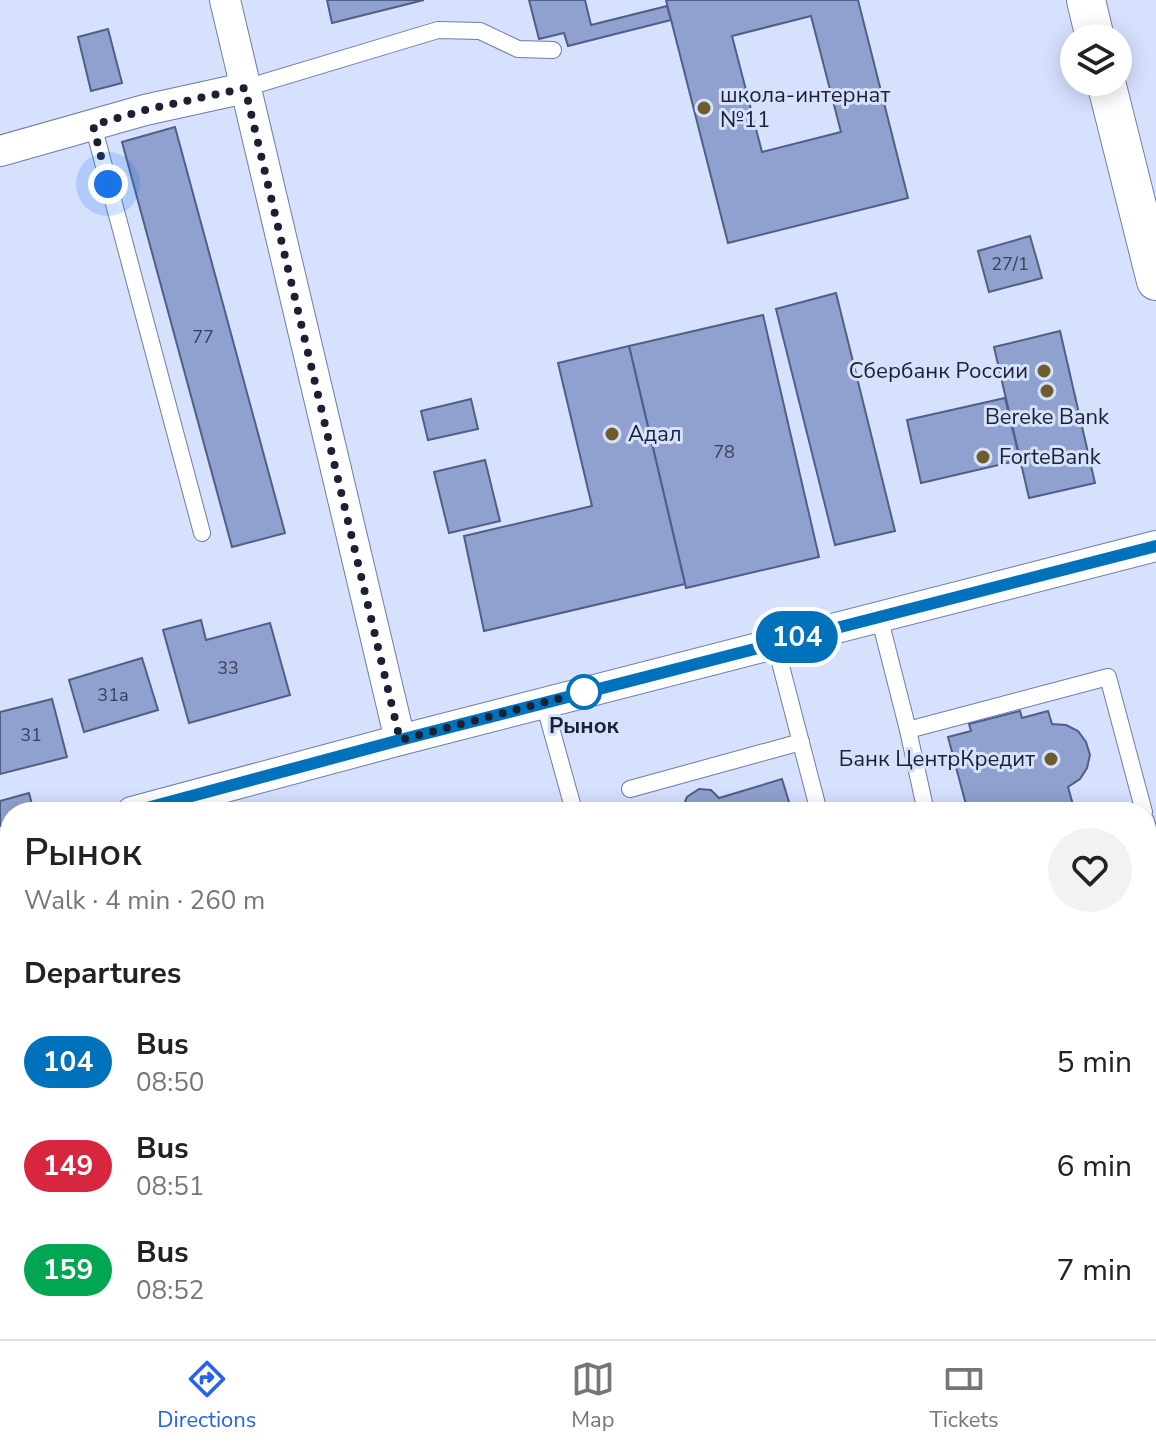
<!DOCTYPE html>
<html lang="en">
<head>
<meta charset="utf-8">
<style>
  :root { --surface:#fff; --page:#f2f2f2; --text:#222; --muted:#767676; --line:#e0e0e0; --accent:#2563eb }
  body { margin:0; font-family:"Nunito Sans",sans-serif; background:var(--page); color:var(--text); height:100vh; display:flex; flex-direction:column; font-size:30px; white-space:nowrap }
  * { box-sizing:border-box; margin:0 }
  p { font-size:26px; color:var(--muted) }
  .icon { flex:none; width:44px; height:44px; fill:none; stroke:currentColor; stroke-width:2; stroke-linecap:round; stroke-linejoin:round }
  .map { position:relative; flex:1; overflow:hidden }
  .drawer { position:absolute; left:0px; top:802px; width:1156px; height:538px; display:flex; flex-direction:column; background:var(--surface); border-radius:32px 32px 0 0; box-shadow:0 4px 20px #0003 }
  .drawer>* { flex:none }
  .badge { padding:0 16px; border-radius:26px; font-size:28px; line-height:52px }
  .controls { position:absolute; left:1060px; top:24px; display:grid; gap:16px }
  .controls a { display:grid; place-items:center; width:72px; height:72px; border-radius:50%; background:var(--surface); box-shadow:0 4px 20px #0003; font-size:40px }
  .you { position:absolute; width:40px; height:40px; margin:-20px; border:6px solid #fff; border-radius:50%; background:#1a73e8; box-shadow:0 0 0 12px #1a73e833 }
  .map>.badge { position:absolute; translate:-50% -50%; box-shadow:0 0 0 4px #fff }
  h2 { padding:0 24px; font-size:30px; line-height:72px }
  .round { display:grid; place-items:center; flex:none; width:84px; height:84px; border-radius:42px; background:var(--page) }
  .head { display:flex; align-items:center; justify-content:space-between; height:136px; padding:0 24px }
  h1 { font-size:38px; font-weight:600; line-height:60px }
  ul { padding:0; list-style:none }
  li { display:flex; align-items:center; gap:24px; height:104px; padding:0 24px }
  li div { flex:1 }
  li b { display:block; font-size:30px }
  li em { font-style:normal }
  li .badge { min-width:88px; font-weight:700; text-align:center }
  .tabs { display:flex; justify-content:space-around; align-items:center; height:112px; border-top:2px solid var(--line); background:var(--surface); font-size:22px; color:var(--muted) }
  .tabs a { display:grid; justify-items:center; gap:4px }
  .tabs .current { color:var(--accent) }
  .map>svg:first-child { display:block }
  .building { fill:#91a1cf; stroke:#505e88; stroke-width:2; fill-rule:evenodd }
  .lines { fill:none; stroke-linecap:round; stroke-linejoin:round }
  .service-casing { stroke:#6e7ca9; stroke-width:18 }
  .pedestrian-casing { stroke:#6e7ca9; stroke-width:24 }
  .minor-casing { stroke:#6e7ca9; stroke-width:32 }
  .tertiary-casing { stroke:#6e7ca9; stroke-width:40 }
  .service { stroke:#fff; stroke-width:16 }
  .pedestrian { stroke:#fff; stroke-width:22 }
  .minor { stroke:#fff; stroke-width:30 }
  .tertiary { stroke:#fff; stroke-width:38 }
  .line-casing { stroke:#fff; stroke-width:18 }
  .line { stroke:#0072bc; stroke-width:12 }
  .walk { stroke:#1b2133; stroke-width:8; stroke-dasharray:0 14.4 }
  .poi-dot { fill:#6e5d2b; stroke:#d6e1fe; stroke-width:3 }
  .stop-dot { fill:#fff; stroke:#0072bc; stroke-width:4 }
  .labels { text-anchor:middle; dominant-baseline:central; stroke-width:6; stroke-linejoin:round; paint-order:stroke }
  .number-label { font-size:18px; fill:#38415a }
  .poi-label { font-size:22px; fill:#1b2133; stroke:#d6e1fe; text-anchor:start }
  .stop-label { font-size:22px; font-weight:bold; fill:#1b2133; stroke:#d6e1fe }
</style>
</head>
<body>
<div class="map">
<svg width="1156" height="1339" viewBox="0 0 1156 1339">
  <rect width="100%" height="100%" fill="#d6e1fe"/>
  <g class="building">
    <polygon points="327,0 424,0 332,23"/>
    <polygon points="529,0 585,0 591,25 667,6 671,20 568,46 564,33 539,39"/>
    <path d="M 666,0 L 858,0 L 908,198 L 728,243 ZM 811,16 L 841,132 L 762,152 L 732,36 Z"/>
    <polygon points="108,29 122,83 91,91 78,37"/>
    <polygon points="175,127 285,533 232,547 122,142"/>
    <polygon points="1030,236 1042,278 989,292 978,251"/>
    <polygon points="836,293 895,531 835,545 776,309"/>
    <polygon points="763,315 819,557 686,588 629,346"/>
    <polygon points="1060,331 1095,483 1029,498 994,347"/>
    <polygon points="629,346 685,584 484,631 464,536 592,506 558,363"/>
    <polygon points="1005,398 1020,460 921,483 907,420"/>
    <polygon points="471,399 478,429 428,440 421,411"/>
    <polygon points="485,460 500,521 449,533 434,472"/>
    <polygon points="201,620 206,640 270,623 290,695 189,723 163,630"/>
    <polygon points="142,658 158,710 84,732 69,680"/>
    <polygon points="52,699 67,757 0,774 0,712"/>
    <polygon points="1020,711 1022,718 1048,711 1052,724 1066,725 1078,731 1086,742 1090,755 1087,768 1080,779 1068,787 1075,812 968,812 948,737 971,731 969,724"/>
    <polygon points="782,779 792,812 681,812 687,797 699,789 711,790 719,798"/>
    <polygon points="29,793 34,812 10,812 10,823 0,826 0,801"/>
    <polygon points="1156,970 1156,1068 1146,1070 1146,973"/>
    <polygon points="10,1076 10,1135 0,1137 0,1078"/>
    <polygon points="10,1291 10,1330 63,1330 66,1339 0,1339 0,1294"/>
    <polygon points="151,1330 344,1330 347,1339 153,1339"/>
    <polygon points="459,1330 530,1330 532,1339 462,1339"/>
    <polygon points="666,1330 827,1330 794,1339 668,1339"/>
  </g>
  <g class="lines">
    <g class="service-casing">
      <g id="service">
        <polyline points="245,88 438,30 480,31 518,49 553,50"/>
        <polyline points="93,125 202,533"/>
        <polyline points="879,616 908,730 1108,677 1144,812"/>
        <polyline points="775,643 819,812"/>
        <polyline points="544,703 574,811 571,812"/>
        <polyline points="908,730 926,812"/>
        <polyline points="630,789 801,742"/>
        <polyline points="1146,821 1155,854"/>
        <polyline points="1154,1090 1156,1095"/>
        <polyline points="1146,1234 1156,1231"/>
        <polyline points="1146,1318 1156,1315"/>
        <polyline points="1096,1339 1098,1331 1102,1330"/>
      </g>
    </g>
    <g class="pedestrian-casing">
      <g id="pedestrian">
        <polyline points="1146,921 1156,918"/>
        <polyline points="0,1239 10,1236"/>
      </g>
    </g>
    <g class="minor-casing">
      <g id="minor">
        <polyline points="225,0 400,740"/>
        <polyline points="0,151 145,110 245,88"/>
        <polyline points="132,812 400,740 1156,546"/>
        <polyline points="0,847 10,844"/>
      </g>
    </g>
    <g class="tertiary-casing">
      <g id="tertiary">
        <polyline points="1086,0 1095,38"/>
        <polyline points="1106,82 1156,281"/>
      </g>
    </g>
    <use href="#service" class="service"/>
    <use href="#pedestrian" class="pedestrian"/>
    <use href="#minor" class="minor"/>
    <use href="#tertiary" class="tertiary"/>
  </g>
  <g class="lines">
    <g class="line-casing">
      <polyline id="line" points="132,812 400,740 1156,546"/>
    </g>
    <use href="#line" class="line"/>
    <polyline class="walk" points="108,184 93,125 145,110 245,88 400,740 584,692"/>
  </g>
  <g class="poi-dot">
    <circle cx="704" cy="108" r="8"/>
    <circle cx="1044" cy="371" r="8"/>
    <circle cx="1047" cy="391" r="8"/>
    <circle cx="612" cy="434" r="8"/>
    <circle cx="983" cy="457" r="8"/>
    <circle cx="1051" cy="759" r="8"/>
  </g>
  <circle class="stop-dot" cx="584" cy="692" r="16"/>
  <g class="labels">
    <g class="number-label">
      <text x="1010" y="264">27/1</text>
      <text x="203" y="337">77</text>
      <text x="724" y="452">78</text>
      <text x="228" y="668">33</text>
      <text x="113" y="695">31а</text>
      <text x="31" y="735">31</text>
    </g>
    <g class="poi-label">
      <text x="720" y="95">школа-интернат<tspan x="720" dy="25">№11</tspan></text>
      <text x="1028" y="371" text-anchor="end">Сбербанк России</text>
      <text x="1047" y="417" text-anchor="middle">Bereke Bank</text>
      <text x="628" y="434">Адал</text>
      <text x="999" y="457">ForteBank</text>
      <text x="1035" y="759" text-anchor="end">Банк ЦентрКредит</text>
    </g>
    <g class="stop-label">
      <text x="584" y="726">Рынок</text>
    </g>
  </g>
</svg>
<div class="controls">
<a><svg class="icon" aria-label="layers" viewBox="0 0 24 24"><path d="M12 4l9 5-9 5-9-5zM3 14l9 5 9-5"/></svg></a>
</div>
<div class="you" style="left:108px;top:184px"></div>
<b class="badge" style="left:797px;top:637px;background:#0072bc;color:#fff">104</b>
<section class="drawer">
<div class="head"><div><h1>Рынок</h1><p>Walk · 4 min · 260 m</p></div><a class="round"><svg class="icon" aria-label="heart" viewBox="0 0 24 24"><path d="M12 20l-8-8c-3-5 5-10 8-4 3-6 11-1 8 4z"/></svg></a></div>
<h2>Departures</h2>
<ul>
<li><span class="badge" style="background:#0072bc;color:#fff">104</span><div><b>Bus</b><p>08:50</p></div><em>5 min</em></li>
<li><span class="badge" style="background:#d7263d;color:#fff">149</span><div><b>Bus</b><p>08:51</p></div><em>6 min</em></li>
<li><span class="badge" style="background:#00a651;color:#fff">159</span><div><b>Bus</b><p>08:52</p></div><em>7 min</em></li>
</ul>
</section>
</div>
<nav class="tabs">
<a class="current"><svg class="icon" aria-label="directions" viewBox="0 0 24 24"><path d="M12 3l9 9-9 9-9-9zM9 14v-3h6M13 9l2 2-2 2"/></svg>Directions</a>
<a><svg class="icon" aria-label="map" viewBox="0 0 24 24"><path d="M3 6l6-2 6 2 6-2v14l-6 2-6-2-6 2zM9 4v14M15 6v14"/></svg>Map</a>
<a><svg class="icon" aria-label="tickets" viewBox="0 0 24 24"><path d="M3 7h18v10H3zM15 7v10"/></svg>Tickets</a>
</nav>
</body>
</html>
